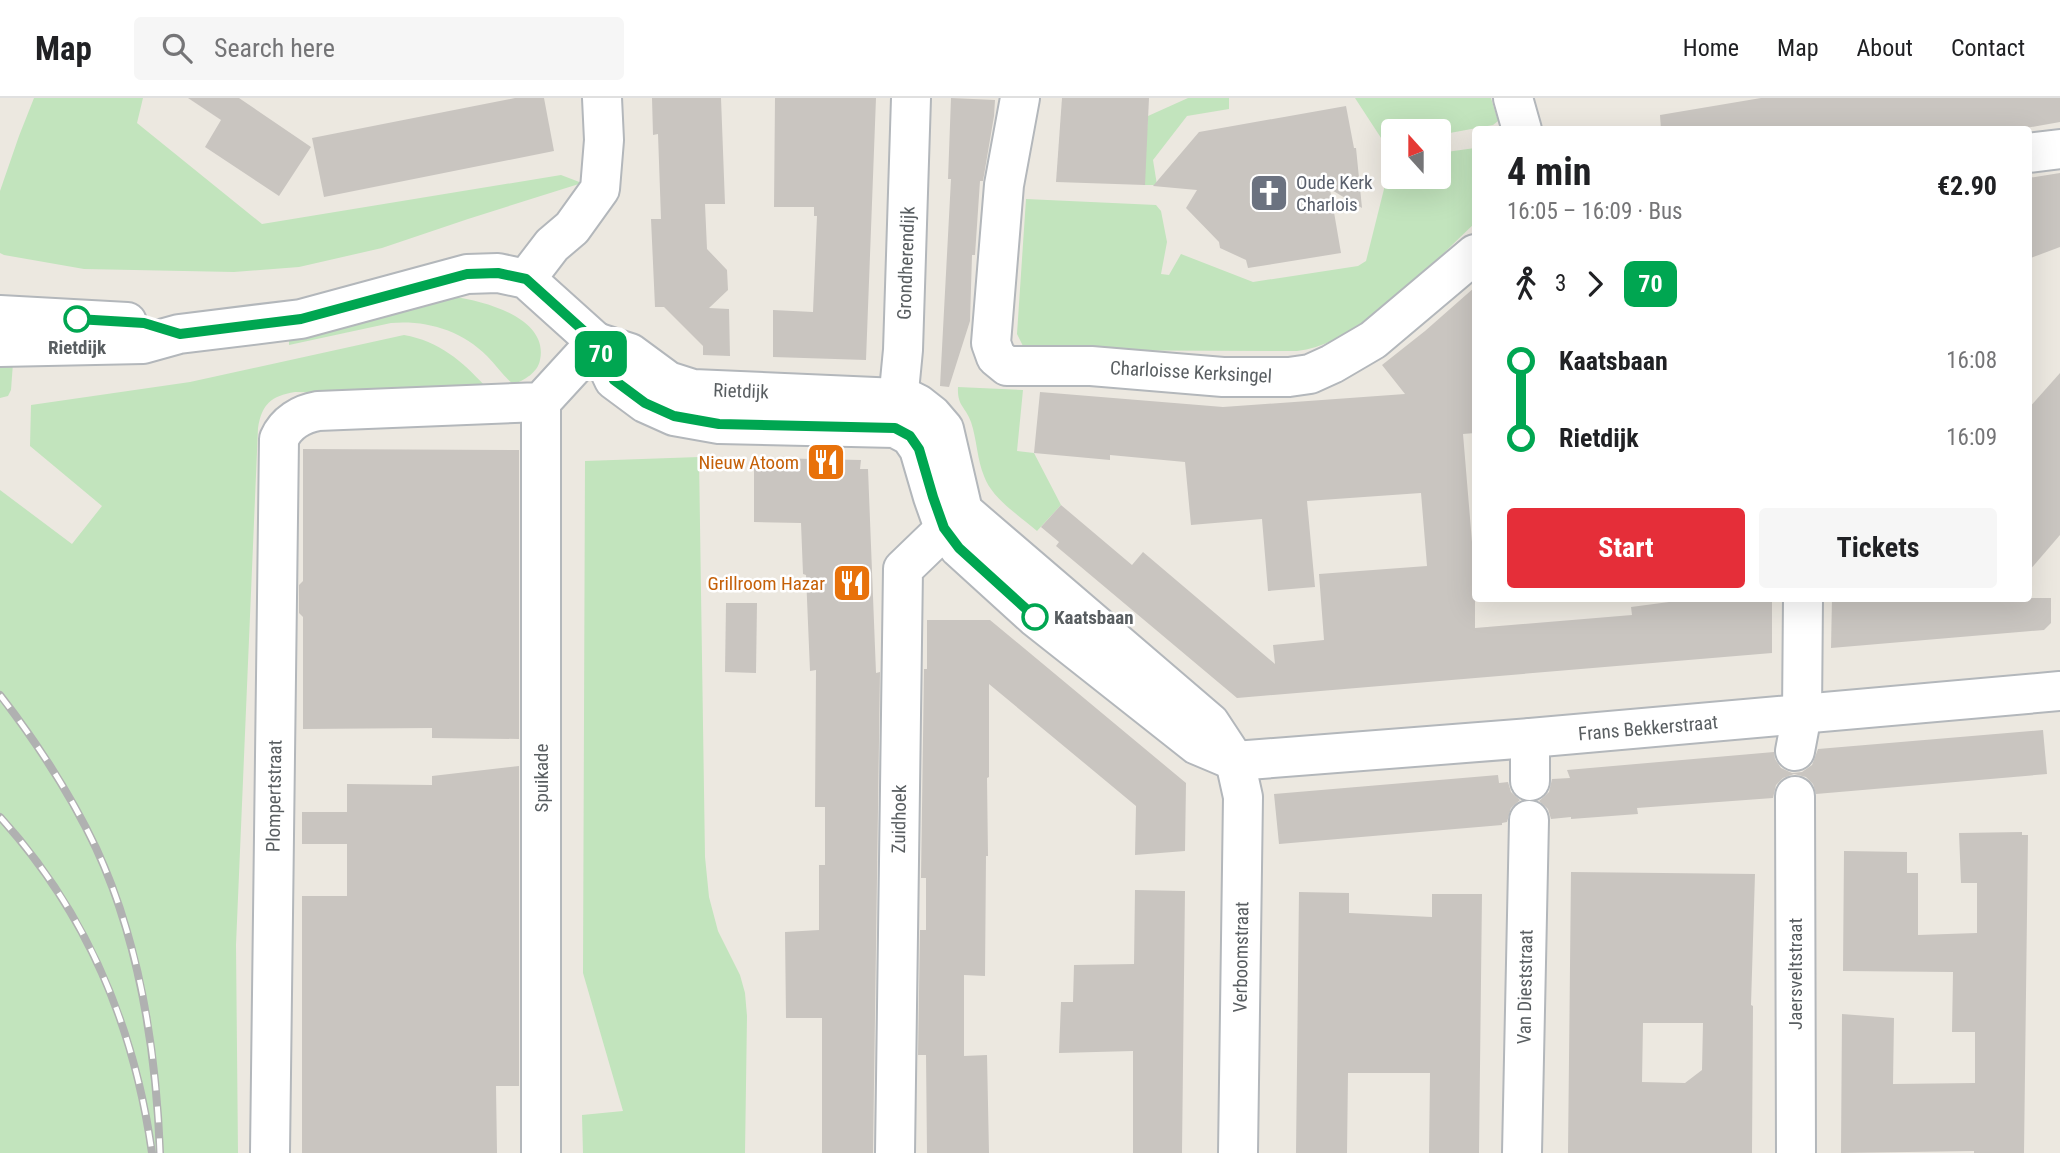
<!DOCTYPE html>
<html lang="en">
<head>
<meta charset="utf-8">
<style>
  :root { --surface:#fff; --page:#f6f6f6; --text:#202124; --muted:#757577; --line:#e0e0e0; --accent:#e52e39 }
  body { margin:0; font-family:"Roboto Condensed",sans-serif; background:var(--page); color:var(--text); height:100vh; display:flex; flex-direction:column; font-size:26px; white-space:nowrap }
  * { box-sizing:border-box; margin:0 }
  p { font-size:23px; color:var(--muted) }
  .icon { flex:none; width:38px; height:38px; fill:none; stroke:currentColor; stroke-width:2; stroke-linecap:round; stroke-linejoin:round }
  .map { position:relative; flex:1; overflow:hidden }
  .sheet { position:absolute; left:1472px; top:28px; width:560px; height:476px; display:flex; flex-direction:column; background:var(--surface); border-radius:7px; box-shadow:0 7px 28px #0002 }
  .sheet>* { flex:none }
  .badge { padding:0 14px; border-radius:10px; font-size:24px; line-height:46px }
  .needle { width:46px; rotate:339deg }
  .buttons { position:absolute; left:1381px; top:21px; display:grid; gap:14px }
  .buttons a { display:grid; place-items:center; width:70px; height:70px; border-radius:7px; background:var(--surface); box-shadow:0 7px 28px #0002; font-size:35px }
  .map>.badge { position:absolute; translate:-50% -50%; box-shadow:0 0 0 4px #fff }
  .legs { display:flex; align-items:center; gap:10px; height:77px; padding:0 35px; font-size:23px }
  .legs p { margin-inline-start:auto }
  .headline { display:flex; align-items:center; justify-content:space-between; height:119px; padding:0 35px }
  h1 { font-size:38px; font-weight:700; line-height:52px }
  .action { display:flex; gap:14px; margin-top:auto; padding:14px 35px }
  .action a { flex:1; height:80px; border-radius:7px; background:var(--accent); color:#fff; font-size:28px; font-weight:700; line-height:80px; text-align:center }
  .action a+a { background:var(--page); color:var(--text) }
  ul { padding:0 35px; list-style:none }
  li { display:flex; align-items:center; gap:24px; height:77px; font-size:26px }
  li i { display:grid; place-items:center; width:10px; height:100%; margin:0 9px; background:currentColor }
  li i::after { content:''; width:18px; height:18px; margin:-9px; border:5px solid; border-radius:50%; background:var(--surface) }
  li p { margin-inline-start:auto }
  li:first-child i { background:linear-gradient(#0000 50%,currentColor 0) }
  li:last-child i { background:linear-gradient(currentColor 50%,#0000 0) }
  header { display:flex; align-items:center; gap:42px; box-sizing:border-box; height:98px; padding:0 35px; background:var(--surface); border-bottom:2px solid var(--line) }
  header strong { font-size:33px }
  nav { display:flex; gap:38px; margin-inline-start:auto; font-size:24px }
  .search { width:490px; height:63px; background:var(--page); display:flex; align-items:center; gap:18px; box-sizing:border-box; padding:0 24px; border-radius:7px; color:var(--muted); font-size:26px }
  .map>svg:first-child { display:block }
  .green { fill:#c2e4bd }
  .building { fill:#c9c5c0; fill-rule:evenodd }
  .lines { fill:none; stroke-linecap:round; stroke-linejoin:round }
  .minor-casing { stroke:#b3b7bb; stroke-width:42 }
  .minor { stroke:#fff; stroke-width:38 }
  .rail-casing { stroke:#b0b1b1; stroke-width:8 }
  .rail { stroke:#fff; stroke-width:5; stroke-dasharray:16; stroke-linecap:butt }
  .line-1-casing { stroke:#fff; stroke-width:16 }
  .line-1 { stroke:#00a651; stroke-width:10 }
  .stop-1-dot { fill:#fff; stroke:#00a651; stroke-width:3.5 }
  .labels { text-anchor:middle; dominant-baseline:central; stroke-width:5; stroke-linejoin:round; paint-order:stroke }
  .worship-label { font-size:19px; fill:#5b616d; stroke:#fff; text-anchor:start }
  .street-label { font-size:19px; fill:#595e61; stroke:#fff }
  .stop-label { font-size:19px; font-weight:bold; fill:#595e61; stroke:#fff }
  .food-label { font-size:19px; fill:#c56008; stroke:#fff; text-anchor:end }
</style>
</head>
<body>
<header>
<strong>Map</strong>
<div class="search"><svg class="icon" aria-label="search" viewBox="0 0 24 24"><circle cx="10" cy="10" r="6"/><path d="M15 15l6 6"/></svg>Search here</div>
<nav><a>Home</a><a>Map</a><a>About</a><a>Contact</a></nav>
</header>
<div class="map">
<svg width="2060" height="1055" viewBox="0 0 2060 1055">
  <rect width="100%" height="100%" fill="#ece8e0"/>
  <g class="green">
    <polygon points="34,0 143,0 137,25 262,126 561,77 582,85 468,121 382,150 299,169 234,174 84,171 4,157 0,155 0,93 19,38"/>
    <polygon points="1188,0 1229,0 1229,11 1187,18 1153,62 1157,87 1143,87 1148,18"/>
    <polygon points="1355,0 1491,0 1498,23 1493,27 1439,37 1438,33 1393,33 1393,45 1385,46"/>
    <path d="M 1475,50 L 1475,125 C 1430,167 1361,246 1297,253 L 1031,252 L 1024,250 L 1017,236 L 1026,101 L 1156,107 L 1161,113 L 1167,144 L 1161,176 L 1169,177 L 1181,156 L 1253,184 L 1358,168 L 1366,163 L 1390,67 L 1393,64 L 1393,79 L 1438,79 L 1439,55 Z"/>
    <path d="M 454,199 C 486,203 549,221 540,262 C 538,274 524,283 513,286 C 503,278 496,267 487,258 C 461,232 426,222 391,225 L 289,247 L 289,241 Z"/>
    <path d="M 404,237 C 439,243 462,263 485,288 L 483,297 L 295,294 C 271,298 262,306 258,330 L 236,847 L 238,1055 L 0,1055 L 0,392 L 72,446 L 102,408 L 30,348 L 31,307 L 190,284 Z"/>
    <polygon points="0,260 13,265 11,292 8,298 0,300"/>
    <path d="M 958,289 L 1023,292 L 1017,353 L 1034,355 L 1061,407 L 1037,433 C 1020,418 992,401 984,378 C 977,361 977,342 971,324 C 965,308 957,308 958,289 Z"/>
    <polygon points="699,359 705,759 709,799 718,833 740,877 745,895 747,918 745,1055 583,1055 582,1017 623,1013 583,875 585,363"/>
  </g>
  <g class="building">
    <polygon points="188,0 239,0 311,49 279,98 205,49 221,22"/>
    <polygon points="515,0 544,0 554,53 324,99 312,40"/>
    <polygon points="652,0 721,0 725,106 705,106 707,151 727,172 728,192 709,210 729,211 730,258 703,257 703,248 664,209 655,209 651,121 661,121 658,36 653,37"/>
    <polygon points="775,0 876,0 866,262 773,259 773,212 813,214 817,118 814,118 814,109 774,109"/>
    <polygon points="951,0 995,2 994,18 983,83 980,83 975,157 972,157 970,223 949,289 940,288 951,81 948,81"/>
    <polygon points="1062,0 1149,0 1145,87 1056,84"/>
    <polygon points="1761,0 2060,0 2060,24 2015,32 1661,32 1660,17"/>
    <polygon points="1346,8 1354,50 1356,50 1362,110 1330,91 1341,155 1248,170 1246,162 1220,150 1219,144 1186,110 1197,92 1153,88 1199,34"/>
    <polygon points="2060,75 2060,149 2028,161 2028,80"/>
    <polygon points="1475,189 1475,335 1463,336 1475,480 1475,530 1632,517 1631,509 1669,504 1723,500 1772,500 1772,555 1237,600 1056,448 1059,444 1041,429 1061,407 1132,467 1143,454 1275,566 1273,547 1324,542 1319,476 1427,468 1421,395 1307,403 1315,489 1268,493 1262,421 1191,427 1185,364 1110,357 1110,362 1034,355 1040,294 1223,309 1405,296 1382,267 1425,233"/>
    <polygon points="2060,275 2060,437 2028,474 2028,311"/>
    <polygon points="303,351 519,352 519,641 432,640 432,630 303,631 303,519 299,515 299,487 303,483"/>
    <polygon points="767,360 861,362 860,371 868,371 876,575 880,574 873,1055 822,1055 822,920 786,920 785,834 819,832 819,767 825,767 825,709 815,709 816,572 810,573 806,477 803,476 801,425 754,424 754,365 767,365"/>
    <polygon points="1832,500 2051,500 2051,525 2044,532 1831,550"/>
    <polygon points="726,505 757,505 756,575 725,574"/>
    <polygon points="927,522 990,522 1186,685 1185,753 1135,757 1136,708 989,586 989,679 987,680 988,758 986,758 985,878 964,877 964,958 987,957 989,1055 927,1055 926,957 918,957 920,832 926,832 926,780 921,780 924,571 927,571"/>
    <polygon points="2043,632 2047,676 1816,696 1813,686 1806,679 1794,676 1783,680 1776,687 1773,700 1637,710 1638,716 1571,721 1571,719 1551,721 1548,711 1539,703 1549,694 1552,681 1570,680 1567,672 1774,654 1775,661 1781,670 1792,675 1802,674 1812,667 1818,651"/>
    <polygon points="519,668 519,988 496,988 497,1055 302,1055 302,798 347,798 347,746 302,746 302,714 347,714 347,686 432,687 432,678"/>
    <polygon points="1498,677 1499,685 1508,684 1511,694 1520,702 1511,710 1507,724 1502,725 1502,727 1279,746 1274,696"/>
    <polygon points="2022,734 2022,737 2028,737 2024,1055 1974,1055 1974,1053 1841,1055 1842,916 1894,920 1893,986 1975,985 1975,934 1952,934 1953,874 1843,873 1844,753 1907,754 1907,775 1918,775 1918,837 1977,835 1977,785 1961,785 1959,735"/>
    <path d="M 1571,774 L 1755,776 L 1751,907 L 1753,908 L 1752,1055 L 1568,1055 ZM 1643,925 L 1703,925 L 1702,972 L 1685,985 L 1642,984 Z"/>
    <polygon points="1135,792 1185,793 1182,1055 1133,1055 1133,953 1059,955 1061,904 1073,904 1074,867 1134,866"/>
    <polygon points="1299,794 1349,795 1349,815 1432,819 1432,796 1482,796 1479,1055 1429,1055 1430,975 1348,975 1347,1055 1296,1055"/>
  </g>
  <g class="lines">
    <g class="minor-casing">
      <g id="minor">
        <polyline points="1020,0 1004,87 991,245 996,259 1007,268 1091,268 1223,279 1289,279 1310,276 1332,266 1373,242 1475,156"/>
        <polyline points="1513,0 1522,32"/>
        <polyline points="2028,55 2060,51"/>
        <polyline points="526,181 552,147 572,130 600,91 604,42 602,0"/>
        <polyline points="0,217 127,224"/>
        <polyline points="596,244 630,255 668,283 693,291 898,300 908,301 918,306 932,317 944,331 963,413 1210,625 1235,663 1243,699 1238,1055"/>
        <polyline points="0,249 143,246 179,236 301,221 467,176 498,175 526,181 596,244 614,282 645,305 674,318 719,326 895,330 910,338 919,351 933,399 944,430 959,450 1035,519 1197,647 1235,663 1530,640 2060,593"/>
        <polyline points="541,304 541,1055"/>
        <polyline points="896,324 903,252 911,0"/>
        <polyline points="1795,653 1802,616 1803,500"/>
        <polyline points="1530,683 1530,640"/>
        <polyline points="1795,698 1796,1055"/>
        <path d="M 270,1055 L 279,341 C 286,325 301,316 318,313 L 541,304 L 596,244"/>
        <polyline points="895,1055 903,471 962,414"/>
        <polyline points="1522,1055 1529,722"/>
      </g>
    </g>
    <use href="#minor" class="minor"/>
    <g class="rail-casing">
      <g id="rail">
        <path d="M 0,597 C 37,645 70,695 96,750 C 140,845 156,951 160,1055"/>
        <path d="M 0,719 C 87,815 134,927 152,1055"/>
      </g>
    </g>
    <use href="#rail" class="rail"/>
  </g>
  <g class="lines">
    <g class="line-1-casing">
      <polyline id="line-1" points="77,221 144,225 180,236 301,221 467,176 498,175 526,181 596,244 614,282 645,305 674,318 719,326 895,330 910,338 919,351 933,399 944,430 959,450 1035,519"/>
    </g>
    <use href="#line-1" class="line-1"/>
  </g>
  <defs>
    <g id="church-square" transform="scale(2.0125)"><rect x="-9" y="-9" width="18" height="18" rx="4" fill="#6b7280" stroke="#fff"/><path d="M-1.2-6h2.4v3.5h3.3v2.4h-3.3V6h-2.4V-.1h-3.3v-2.4h3.3Z" fill="#fff"/></g>
    <g id="restaurant-square" transform="scale(2.0125)"><rect x="-9" y="-9" width="18" height="18" rx="4" fill="#e8710a" stroke="#fff"/><path d="M-5-6h1v4h1v-4h1v4h1v-4h1v5L-1.5 .5V6h-2V.5L-5-1ZM5-6V6H3V1.5H1.5Q1.5-4 5-6Z" fill="#fff"/></g>
  </defs>
  <g fill-rule="evenodd">
    <use href="#church-square" x="1269" y="95"/>
    <use href="#restaurant-square" x="826" y="364"/>
    <use href="#restaurant-square" x="852" y="485"/>
  </g>
  <g class="stop-1-dot">
    <circle cx="77" cy="221" r="12"/>
    <circle cx="1035" cy="519" r="12"/>
  </g>
  <g class="labels">
    <g class="worship-label">
      <text x="1296" y="84">Oude Kerk<tspan x="1296" dy="22">Charlois</tspan></text>
    </g>
    <g class="street-label">
      <text transform="translate(906 165) rotate(-88)">Grondherendijk</text>
      <text transform="translate(1191 274) rotate(3)">Charloisse Kerksingel</text>
      <text transform="translate(741 293) rotate(2)">Rietdijk</text>
      <text transform="translate(1648 630) rotate(-5)">Frans Bekkerstraat</text>
      <text transform="translate(541 680) rotate(-90)">Spuikade</text>
      <text transform="translate(274 698) rotate(-89)">Plompertstraat</text>
      <text transform="translate(899 721) rotate(-89)">Zuidhoek</text>
      <text transform="translate(1241 859) rotate(-89)">Verboomstraat</text>
      <text transform="translate(1795 876) rotate(-90)">Jaersveltstraat</text>
      <text transform="translate(1525 889) rotate(-89)">Van Dieststraat</text>
    </g>
    <g class="stop-label">
      <text x="77" y="249">Rietdijk</text>
      <text x="1054" y="519" text-anchor="start">Kaatsbaan</text>
    </g>
    <g class="food-label">
      <text x="799" y="364">Nieuw Atoom</text>
      <text x="825" y="485">Grillroom Hazar</text>
    </g>
  </g>
</svg>
<div class="buttons">
<a><svg class="needle" viewBox="-14 -14 28 28"><path d="M0-13l5 13h-10z" fill="#e53935"/><path d="M0 13l5-13h-10z" fill="#757577"/></svg></a>
</div>
<b class="badge" style="left:601px;top:256px;background:#00a651;color:#fff">70</b>
<section class="sheet">
<div class="headline"><div><h1>4 min</h1><p>16:05 – 16:09 · Bus</p></div><b>€2.90</b></div>
<div class="legs"><svg class="icon" aria-label="walk" viewBox="0 0 24 24"><circle cx="13" cy="4" r="2"/><path d="M13 8l-2 6 4 7M11 14l-3 7M7 12l3-4h3l4 4"/></svg>3<svg class="icon" aria-label="forward" viewBox="0 0 24 24"><path d="M9 5l7 7-7 7"/></svg><b class="badge" style="background:#00a651;color:#fff">70</b></div>
<ul>
<li><i style="color:#00a651"></i><b>Kaatsbaan</b><p>16:08</p></li>
<li><i style="color:#00a651"></i><b>Rietdijk</b><p>16:09</p></li>
</ul>
<div class="action"><a>Start</a><a>Tickets</a></div>
</section>
</div>
</body>
</html>
